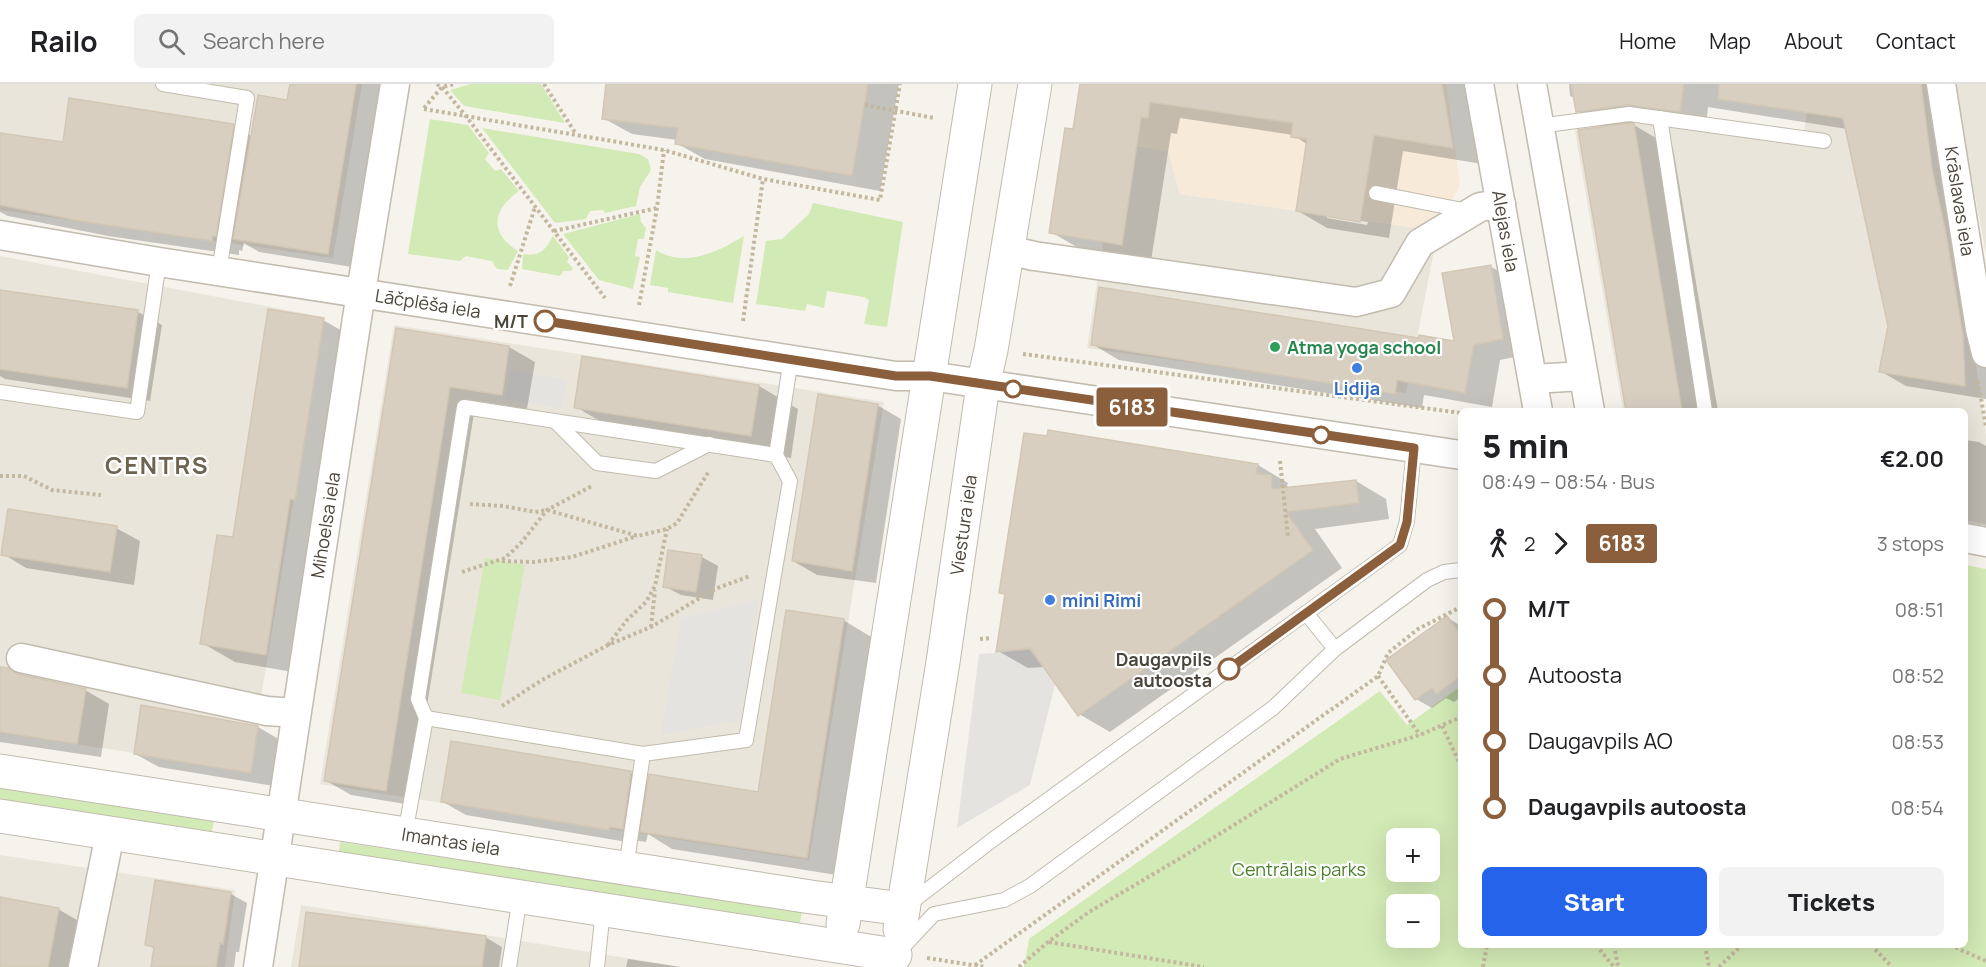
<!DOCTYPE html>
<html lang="en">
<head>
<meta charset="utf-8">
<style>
  :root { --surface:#fff; --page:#f2f2f2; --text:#202124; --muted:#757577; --line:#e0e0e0; --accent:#2563eb }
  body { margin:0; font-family:Manrope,sans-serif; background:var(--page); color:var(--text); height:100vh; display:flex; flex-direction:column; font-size:22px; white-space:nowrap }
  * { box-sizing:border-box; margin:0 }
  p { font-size:20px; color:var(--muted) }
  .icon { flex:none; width:33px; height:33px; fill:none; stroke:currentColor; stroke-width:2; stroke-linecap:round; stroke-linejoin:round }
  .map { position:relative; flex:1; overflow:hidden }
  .side { position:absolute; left:1458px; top:324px; width:510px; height:540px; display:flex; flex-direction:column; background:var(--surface); border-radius:9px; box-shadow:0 6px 24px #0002 }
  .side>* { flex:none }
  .badge { padding:0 12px; border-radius:4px; font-size:21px; line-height:39px }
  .tools { position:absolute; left:1386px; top:744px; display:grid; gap:12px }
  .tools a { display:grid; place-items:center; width:54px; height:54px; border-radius:9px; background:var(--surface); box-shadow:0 6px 24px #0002; font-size:30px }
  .map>.badge { position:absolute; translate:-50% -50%; box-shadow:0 0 0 3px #fff }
  .legs { display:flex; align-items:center; gap:9px; height:66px; padding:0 24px; font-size:20px }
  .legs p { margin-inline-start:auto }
  .headline { display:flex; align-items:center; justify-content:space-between; height:102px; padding:0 24px }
  h1 { font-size:33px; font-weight:800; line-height:45px }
  .action { display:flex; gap:12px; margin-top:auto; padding:12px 24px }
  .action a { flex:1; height:69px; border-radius:9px; background:var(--accent); color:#fff; font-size:24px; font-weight:800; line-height:69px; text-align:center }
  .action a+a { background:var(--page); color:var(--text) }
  ul { padding:0 24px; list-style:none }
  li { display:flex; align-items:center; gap:21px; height:66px; font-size:22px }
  li i { display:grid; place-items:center; width:9px; height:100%; margin:0 8px; background:currentColor }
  li i::after { content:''; width:15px; height:15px; margin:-8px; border:4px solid; border-radius:50%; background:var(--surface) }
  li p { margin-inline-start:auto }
  li:first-child i { background:linear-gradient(#0000 50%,currentColor 0) }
  li:last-child i { background:linear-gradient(currentColor 50%,#0000 0) }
  header { display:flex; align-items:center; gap:36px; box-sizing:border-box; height:84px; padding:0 30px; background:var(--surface); border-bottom:2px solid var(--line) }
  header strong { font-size:28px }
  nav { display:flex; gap:33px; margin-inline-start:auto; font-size:21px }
  .search { width:420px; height:54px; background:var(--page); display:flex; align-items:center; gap:15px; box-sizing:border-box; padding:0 21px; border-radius:9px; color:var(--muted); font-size:22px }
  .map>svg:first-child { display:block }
  .residential { fill:#eae5da }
  .commercial { fill:#f7ead8 }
  .green { fill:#d2eab5; fill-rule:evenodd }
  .parking { fill:#e5e3e0 }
  .shadow { fill:#0003; fill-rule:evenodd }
  .building { fill:#d8cfc1; stroke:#d3c7b4; stroke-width:1.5 }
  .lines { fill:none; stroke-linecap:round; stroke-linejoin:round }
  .service-casing { stroke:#c2bbae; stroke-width:16 }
  .minor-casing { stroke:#c2bbae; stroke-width:31 }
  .tertiary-casing { stroke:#c2bbae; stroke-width:35 }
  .path { stroke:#c4b79f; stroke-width:4; stroke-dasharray:3 3; stroke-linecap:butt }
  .service { stroke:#fff; stroke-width:14 }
  .minor { stroke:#fff; stroke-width:28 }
  .tertiary { stroke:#fff; stroke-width:33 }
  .line-1-casing { stroke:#fff; stroke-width:14 }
  .line-1 { stroke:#8b5e3c; stroke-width:9 }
  .stop-1-dot { fill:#fff; stroke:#8b5e3c; stroke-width:3 }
  .leisure-dot { fill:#2e9e5b; stroke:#fff; stroke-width:2 }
  .shop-dot { fill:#3f7fe0; stroke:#fff; stroke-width:2 }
  .labels { text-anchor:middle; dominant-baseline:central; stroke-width:4.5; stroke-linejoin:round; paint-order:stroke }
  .street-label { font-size:18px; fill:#4b4439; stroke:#fff }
  .stop-label { font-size:18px; font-weight:bold; fill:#4b4439; stroke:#fff; text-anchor:end }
  .leisure-label { font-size:18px; font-weight:bold; fill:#27864d; stroke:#fff; text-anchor:start }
  .shop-label { font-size:18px; font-weight:bold; fill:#366cbe; stroke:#fff }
  .park-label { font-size:18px; fill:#4a7f2a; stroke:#fff }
  .district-label { font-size:24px; font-weight:bold; letter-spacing:1.5px; fill:#6e6250; stroke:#fff }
</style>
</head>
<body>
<header>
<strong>Railo</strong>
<div class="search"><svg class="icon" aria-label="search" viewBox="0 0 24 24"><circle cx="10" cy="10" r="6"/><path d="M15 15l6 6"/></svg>Search here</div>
<nav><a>Home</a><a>Map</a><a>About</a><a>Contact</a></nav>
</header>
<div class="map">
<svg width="1986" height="883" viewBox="0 0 1986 883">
  <rect width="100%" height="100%" fill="#f6f3ec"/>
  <g class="residential">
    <polygon points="0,0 362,0 333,174 0,126"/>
    <polygon points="1811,0 1936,0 1986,351 1986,440 1965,436 1965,327 1623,327 1575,47 1637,37 1802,61"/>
    <polygon points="1954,0 1986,0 1986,170"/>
    <polygon points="1090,55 1168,67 1180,110 1438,147 1406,309 1087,264 1104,153"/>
    <polygon points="0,172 324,233 249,686 0,649"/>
    <polygon points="394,241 884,318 809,776 320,700"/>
    <polygon points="0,771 235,806 225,883 0,883"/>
    <polygon points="301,821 681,883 291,883"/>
  </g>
  <polygon class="commercial" points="1100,0 1446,0 1460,100 1438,147 1180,110 1168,67 1091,55"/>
  <g class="green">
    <polygon points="471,0 541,0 565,39 464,22 450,6"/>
    <path d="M 430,35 L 468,41 L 489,69 L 485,75 L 495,87 L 501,85 L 519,107 C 492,126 489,149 518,167 L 508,186 L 497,185 L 492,177 L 466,172 L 460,177 L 408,170 Z"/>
    <polygon points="482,44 639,70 648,75 651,86 640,103 636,122 605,129 603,126 590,127 586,135 555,139"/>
    <polygon points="813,119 903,138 887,243 864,240 869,216 864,213 827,207 824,224 807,220 805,227 756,220 766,157 782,155 809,130"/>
    <polygon points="640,130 641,138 646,144 644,155 638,155 635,172 640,173 633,205 599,196 563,150"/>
    <path d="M 553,152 L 569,173 L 567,178 L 573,184 L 571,187 L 563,187 L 560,192 L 522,185 L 523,170 C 539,173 546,166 553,152 Z"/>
    <path d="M 744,152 L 733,219 L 668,208 L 668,204 L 650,201 L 656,166 C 684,184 718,168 744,152 Z"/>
    <polygon points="485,474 525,481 500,616 461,609"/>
    <path d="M 1965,481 L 1986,485 L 1986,883 L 1024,883 L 1029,855 L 1380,607 L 1407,641 L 1461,602 L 1461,861 L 1965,861 ZM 1396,754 L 1430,754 L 1430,788 L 1396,788 ZM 1396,820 L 1430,820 L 1430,854 L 1396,854 Z"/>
    <polygon points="0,703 214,736 212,748 0,715"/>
    <polygon points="340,758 802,827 800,839 339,768"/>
  </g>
  <g class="parking">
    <polygon points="510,286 567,296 562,325 505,315"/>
    <polygon points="758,515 741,636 661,651 681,534"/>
    <polygon points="1030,566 1055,601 1030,701 957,744 979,570"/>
  </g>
  <g class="shadow">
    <polygon points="291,0 382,0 352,183 259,168 244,159 242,167 239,166 239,171 108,152 8,132 0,128 0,51 65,59 233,41 253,53 288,18"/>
    <polygon points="608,0 899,0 880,107 705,75 676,59 677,56 632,50 603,34"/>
    <path d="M 1082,0 L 1468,0 L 1482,80 L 1403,67 L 1389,154 L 1327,144 L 1298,127 L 1308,61 L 1293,51 L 1180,34 L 1177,50 L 1171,49 L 1151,177 L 1080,165 L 1051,148 L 1075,47 ZM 1327,131 L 1368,138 L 1367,141 L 1327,134 Z"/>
    <polygon points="1569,0 1944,0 1986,253 1986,315 1906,302 1880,287 1889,242 1847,45 1708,23 1706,42 1655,35 1625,40 1634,41 1673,64 1718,327 1627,327 1606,44 1577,27 1575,14 1570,12"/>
    <polygon points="1490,182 1517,198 1529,270 1500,276 1492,323 1424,311 1422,324 1119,276 1092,260 1419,256 1456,259"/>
    <polygon points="0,207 138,228 162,241 150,317 5,295 0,292"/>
    <polygon points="323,236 356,255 298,589 235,578 202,559"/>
    <polygon points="397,246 509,263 535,278 527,325 476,317 411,721 351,711 325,696"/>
    <polygon points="583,274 759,302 798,325 791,374 615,346 576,323"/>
    <polygon points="877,321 901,335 876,499 817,491 793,477"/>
    <polygon points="1965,356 1979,358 1986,362 1986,442 1965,439"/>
    <polygon points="1258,381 1288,399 1287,402 1291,405 1356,397 1386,415 1389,435 1315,445 1342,484 1110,648 1079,630 1045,583 1028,584 998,567 1006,511 1001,508"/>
    <polygon points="116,444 140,457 134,501 26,484 3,470"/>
    <polygon points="702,473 718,482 713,516 681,511 664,502"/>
    <polygon points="1448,534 1461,542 1461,613 1454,618 1446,614 1432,624 1416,615"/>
    <polygon points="843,536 873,554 837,791 672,765 648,750 646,758 633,756 633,759 466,731 443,718 452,659 631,689 649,700 760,709"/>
    <polygon points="0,584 19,592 85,606 109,620 101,673 0,658"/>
    <polygon points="258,643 282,657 274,702 159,683 135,670"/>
    <polygon points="157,797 231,810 247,819 239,868 236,868 234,883 153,883 155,865 146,860"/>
    <polygon points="0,815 58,825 89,843 81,883 0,883"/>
    <polygon points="485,853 502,863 499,883 300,883"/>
    <polygon points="628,875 681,883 626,883"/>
  </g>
  <g class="building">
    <polygon points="290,0 356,0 328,170 233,155 258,11 287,16"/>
    <polygon points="606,0 868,0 852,92 675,60 678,44 602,35"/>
    <polygon points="1080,0 1442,0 1453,64 1374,51 1360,138 1296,127 1307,55 1291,53 1293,39 1150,18 1148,34 1141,33 1122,161 1049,149 1065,44 1073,45"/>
    <polygon points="1571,0 1684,0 1680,28 1628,21 1576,28"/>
    <polygon points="1719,0 1921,0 1932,85 1946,150 1963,252 1965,302 1879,288 1888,242 1843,34 1718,15"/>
    <polygon points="69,14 234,40 216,152 212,152 212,157 80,137 0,121 0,49 63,58"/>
    <polygon points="1629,39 1634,40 1682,327 1626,327 1578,46"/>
    <polygon points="1491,181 1503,255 1474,261 1465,309 1397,296 1395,310 1091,261 1099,203 1418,254 1419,251 1454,257 1442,189"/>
    <polygon points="0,206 138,226 127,304 0,285"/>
    <polygon points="268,225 324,234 295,416 290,415 266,571 200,560 217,451 233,453"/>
    <polygon points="396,244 509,262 502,311 450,303 386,707 324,697"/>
    <polygon points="582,272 759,301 751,352 574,324"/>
    <polygon points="818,310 878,320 852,487 792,477"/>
    <polygon points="1048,346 1258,380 1256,390 1271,391 1272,405 1356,396 1359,419 1286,428 1313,466 1078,632 1030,564 996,568 1005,510 999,509 1024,349 1047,352"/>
    <polygon points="8,425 117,442 110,488 1,471"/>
    <polygon points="668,466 702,471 696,508 663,503"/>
    <polygon points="786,526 844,535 807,774 640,748 649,690 758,708"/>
    <polygon points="1447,532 1461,551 1461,592 1436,610 1432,604 1415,616 1386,576"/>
    <polygon points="0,583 9,584 18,590 86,605 77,660 0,648"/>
    <polygon points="141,621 258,642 251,689 134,670"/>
    <polygon points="451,657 631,687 623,745 609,743 609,746 441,718"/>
    <polygon points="155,796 231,808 223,860 220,859 216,883 151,883 154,863 145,861"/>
    <polygon points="0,813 59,824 48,883 0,883"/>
    <polygon points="306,828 486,852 482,883 299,883"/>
  </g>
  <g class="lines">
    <g class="service-casing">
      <g id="service">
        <polyline points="163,0 247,14 219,187"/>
        <polyline points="1660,34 1705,327"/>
        <polyline points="1539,42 1629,30 1824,57"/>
        <polyline points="1376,109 1468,127"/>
        <polyline points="0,308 137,328 159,178"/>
        <polyline points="556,338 597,379 656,387 709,360"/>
        <polyline points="1306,529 1335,565"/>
        <polyline points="426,634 643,670 746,656 790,397 776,371 791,275"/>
        <polyline points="405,750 426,634 418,615 464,323 776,371"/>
        <polyline points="626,784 643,670"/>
        <polyline points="909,820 991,757 1400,461 1407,437 1414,364"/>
        <polyline points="903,863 934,830 1004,816 1030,802 1273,624 1335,565 1427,496 1444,488 1461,486"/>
        <polyline points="509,883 520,813"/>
        <polyline points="597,883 603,826"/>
      </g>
    </g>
    <g class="minor-casing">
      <g id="minor">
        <polyline points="1479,0 1538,327"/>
        <polyline points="1532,0 1590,327"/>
        <polyline points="1941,0 1980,245 1986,269"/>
        <polyline points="0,151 159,178 896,292 930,292 1461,371"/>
        <polyline points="1007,166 1034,172 1356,218 1391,209 1420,159 1480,123 1501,120"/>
        <polyline points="1533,295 1583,292"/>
        <polyline points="1965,454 1986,458"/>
        <polyline points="21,574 267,627 296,629"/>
        <polyline points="83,883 110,750"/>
        <polyline points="258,883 361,208 395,0"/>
      </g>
    </g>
    <g class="tertiary-casing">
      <g id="tertiary">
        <polyline points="0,687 811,813 903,825"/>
        <polyline points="0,732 895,871"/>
        <polyline points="843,840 975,0"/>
        <polyline points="900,845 943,578 983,301 991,266 1035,0"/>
      </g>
    </g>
    <g class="path">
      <polyline points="437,0 442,3 465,31 605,214"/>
      <polyline points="544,0 576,50"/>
      <polyline points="865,21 934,34"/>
      <polyline points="424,24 442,3 454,0"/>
      <polyline points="424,25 664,66 763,95 880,116 900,0"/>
      <polyline points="554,147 657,124"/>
      <polyline points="510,202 535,123"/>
      <polyline points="639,221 657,124 664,66"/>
      <polyline points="743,237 763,95"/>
      <polyline points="1023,270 1461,329"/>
      <polyline points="1978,297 1986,343"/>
      <polyline points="1280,377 1288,453"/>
      <polyline points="0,392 24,392 52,406 101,411"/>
      <polyline points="470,420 503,422 535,428 547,426 638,452 667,445 677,439 709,387"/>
      <polyline points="502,477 534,478 572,473 637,452"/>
      <polyline points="462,488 505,474 521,459 547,426 592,402"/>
      <polyline points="651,543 655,506"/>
      <polyline points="980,555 992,554"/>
      <polyline points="608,561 627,536 646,518 655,502 667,445"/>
      <polyline points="1378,592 1420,651"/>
      <polyline points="502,622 542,596 608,561 651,543 715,505 750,492"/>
      <polyline points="1442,642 1461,682"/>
      <polyline points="1049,858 1204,883"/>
      <polyline points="1596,861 1614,883"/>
      <polyline points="1614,861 1618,883"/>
      <polyline points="1705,861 1709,883"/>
      <polyline points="1871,861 1892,883"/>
      <polyline points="1950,861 1986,877"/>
      <polyline points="927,874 985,883"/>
      <polyline points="975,881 1378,592 1388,569 1418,545 1457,525 1461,525"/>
      <polyline points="1019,883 1048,858 1089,828 1184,772 1340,675 1420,651 1461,633"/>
      <polyline points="1483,883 1487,861"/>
      <polyline points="1719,883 1742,861"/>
    </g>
    <use href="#service" class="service"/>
    <use href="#minor" class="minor"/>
    <use href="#tertiary" class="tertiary"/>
  </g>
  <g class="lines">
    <g class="line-1-casing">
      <polyline id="line-1" points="545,237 896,292 930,292 1414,364 1407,438 1400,461 1229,585"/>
    </g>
    <use href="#line-1" class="line-1"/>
  </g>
  <g class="stop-1-dot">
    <circle cx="545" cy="237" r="10"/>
    <circle cx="1013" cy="305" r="8"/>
    <circle cx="1321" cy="351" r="8"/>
    <circle cx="1229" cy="585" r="10"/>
  </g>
  <circle class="leisure-dot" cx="1275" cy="263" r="6"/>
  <g class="shop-dot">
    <circle cx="1357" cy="284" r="6"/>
    <circle cx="1050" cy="516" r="6"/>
  </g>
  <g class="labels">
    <g class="street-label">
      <text transform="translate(1960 117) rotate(81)">Krāslavas iela</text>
      <text transform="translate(1506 147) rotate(80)">Alejas iela</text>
      <text transform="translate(428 219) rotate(9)">Lāčplēša iela</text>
      <text transform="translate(325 441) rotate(-81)">Mihoelsa iela</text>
      <text transform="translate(963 441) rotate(-82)">Viestura iela</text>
      <text transform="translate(451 757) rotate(9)">Imantas iela</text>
    </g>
    <g class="stop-label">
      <text x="528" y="237">M/T</text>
      <text x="1212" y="575">Daugavpils<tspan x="1212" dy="21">autoosta</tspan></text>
    </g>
    <g class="leisure-label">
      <text x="1287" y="263">Atma yoga school</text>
    </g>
    <g class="shop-label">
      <text x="1357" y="304">Lidija</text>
      <text x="1062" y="516" text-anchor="start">mini Rimi</text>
    </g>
    <g class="park-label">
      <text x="1299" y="785">Centrālais parks</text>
    </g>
    <g class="district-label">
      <text x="157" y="380">CENTRS</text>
    </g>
  </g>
</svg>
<div class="tools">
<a>+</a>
<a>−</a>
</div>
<b class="badge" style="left:1132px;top:323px;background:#8b5e3c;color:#fff">6183</b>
<section class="side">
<div class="headline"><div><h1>5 min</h1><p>08:49 – 08:54 · Bus</p></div><b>€2.00</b></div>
<div class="legs"><svg class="icon" aria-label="walk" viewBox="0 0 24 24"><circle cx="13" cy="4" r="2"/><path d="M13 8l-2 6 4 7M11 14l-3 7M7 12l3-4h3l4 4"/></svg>2<svg class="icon" aria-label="forward" viewBox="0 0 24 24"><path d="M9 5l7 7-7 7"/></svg><b class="badge" style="background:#8b5e3c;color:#fff">6183</b><p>3 stops</p></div>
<ul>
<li><i style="color:#8b5e3c"></i><b>M/T</b><p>08:51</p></li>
<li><i style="color:#8b5e3c"></i><span>Autoosta</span><p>08:52</p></li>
<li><i style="color:#8b5e3c"></i><span>Daugavpils AO</span><p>08:53</p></li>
<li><i style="color:#8b5e3c"></i><b>Daugavpils autoosta</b><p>08:54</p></li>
</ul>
<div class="action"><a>Start</a><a>Tickets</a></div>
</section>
</div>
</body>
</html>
